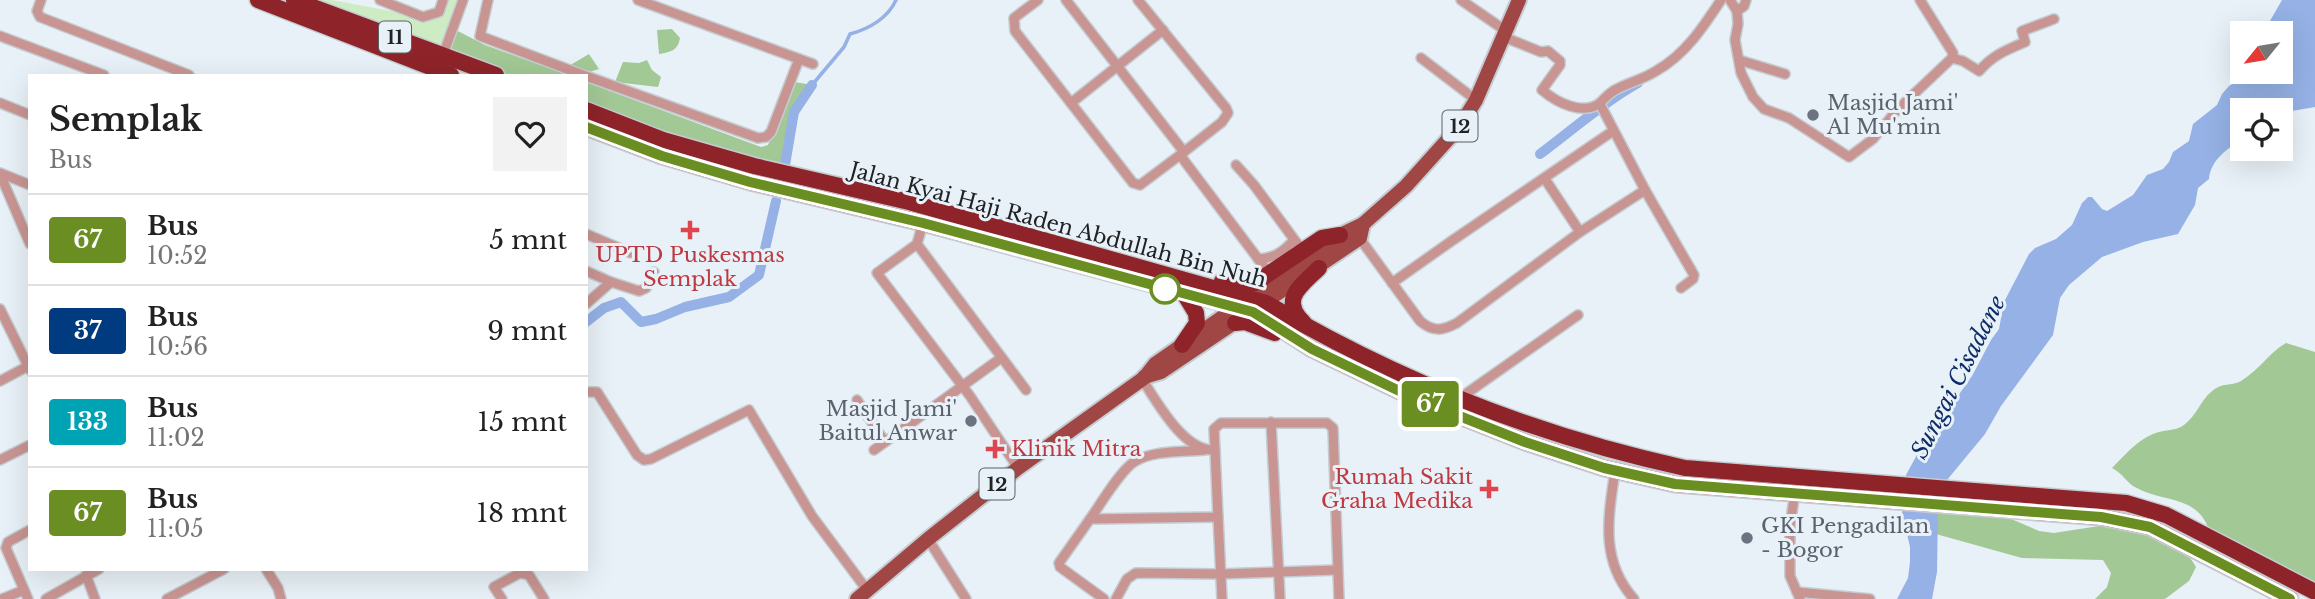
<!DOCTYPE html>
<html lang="id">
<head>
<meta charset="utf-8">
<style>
  :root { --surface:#fff; --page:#f2f2f2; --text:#222; --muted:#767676; --line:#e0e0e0 }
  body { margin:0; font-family:"Libre Baskerville",serif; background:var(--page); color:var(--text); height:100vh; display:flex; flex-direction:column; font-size:26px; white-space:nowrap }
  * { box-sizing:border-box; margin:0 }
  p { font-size:23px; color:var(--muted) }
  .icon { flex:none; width:38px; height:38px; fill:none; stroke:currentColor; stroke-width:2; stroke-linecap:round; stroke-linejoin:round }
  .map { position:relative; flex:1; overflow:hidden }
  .panel { position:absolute; left:28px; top:74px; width:560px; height:497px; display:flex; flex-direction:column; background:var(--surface); border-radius:0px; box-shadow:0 7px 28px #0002 }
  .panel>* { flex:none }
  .badge { padding:0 14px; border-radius:5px; font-size:24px; line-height:46px }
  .needle { width:46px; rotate:240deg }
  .controls { position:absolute; left:2230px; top:21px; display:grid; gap:14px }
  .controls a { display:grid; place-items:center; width:63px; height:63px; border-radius:0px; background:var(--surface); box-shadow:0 7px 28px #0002; font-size:35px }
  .map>.badge { position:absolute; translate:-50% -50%; box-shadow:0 0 0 4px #fff }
  .round { display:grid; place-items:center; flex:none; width:74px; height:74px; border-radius:0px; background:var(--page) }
  .head { display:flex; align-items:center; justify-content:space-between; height:119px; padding:0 21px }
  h1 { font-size:33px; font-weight:700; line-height:52px }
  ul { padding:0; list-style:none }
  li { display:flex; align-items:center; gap:21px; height:91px; padding:0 21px; border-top:2px solid var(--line) }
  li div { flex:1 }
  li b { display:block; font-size:26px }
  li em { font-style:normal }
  li .badge { min-width:77px; font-weight:700; text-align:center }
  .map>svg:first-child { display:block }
  .green { fill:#ceecc4 }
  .forest { fill:#a2c895 }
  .water { fill:#95b1e5 }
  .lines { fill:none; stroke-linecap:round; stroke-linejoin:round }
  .stream { stroke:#95b1e5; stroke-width:3.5 }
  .canal { stroke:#95b1e5; stroke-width:10 }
  .street-casing { stroke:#c4ccd1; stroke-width:12 }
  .primary-casing { stroke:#c4ccd1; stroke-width:18 }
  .highway-casing { stroke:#c4ccd1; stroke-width:19 }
  .street { stroke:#c99592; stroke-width:9 }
  .primary { stroke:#a04645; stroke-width:14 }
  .highway { stroke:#8e242a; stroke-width:16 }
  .line-casing { stroke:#fff; stroke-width:16 }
  .line { stroke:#6b8e23; stroke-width:10 }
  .worship-dot { fill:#6b7280; stroke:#e8f1f7; stroke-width:2.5 }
  .health-dot { fill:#e0444e; stroke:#e8f1f7; stroke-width:2.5 }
  .stop-dot { fill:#fff; stroke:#6b8e23; stroke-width:3.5 }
  .labels { text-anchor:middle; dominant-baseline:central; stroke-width:6; stroke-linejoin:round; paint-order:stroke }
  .shield { fill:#e8f1f7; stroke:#5c6164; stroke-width:2 }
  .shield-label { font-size:19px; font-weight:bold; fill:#202325 }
  .worship-label { font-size:21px; fill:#5b616d; stroke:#e8f1f7; text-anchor:start }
  .street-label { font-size:21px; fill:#202325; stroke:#e8f1f7 }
  .health-label { font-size:21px; fill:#be3a42; stroke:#e8f1f7 }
  .water-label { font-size:23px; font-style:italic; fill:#0e2c68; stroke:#e8f1f7 }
</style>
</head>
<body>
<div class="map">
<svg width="2315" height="599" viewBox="0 0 2315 599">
  <rect width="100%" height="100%" fill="#e8f1f7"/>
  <polygon class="green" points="259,0 332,0 423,17 434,15 443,0 463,0 452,28 496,75 452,75"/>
  <g class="forest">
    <polygon points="452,28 485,45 568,75 496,75 443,55"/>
    <path d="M 672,29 L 680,38 C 678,51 670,52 659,54 L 657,30 Z"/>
    <polygon points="589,54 599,69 586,73 567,67"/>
    <polygon points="647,60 652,70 661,77 658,87 615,82 623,62 639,63"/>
    <polygon points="586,82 761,147 768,145 795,82 812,85 794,112 783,172 586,110"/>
    <path d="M 2286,343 L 2315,352 L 2315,599 L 2311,599 L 2291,583 L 2278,582 L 2274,577 L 2213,542 C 2201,491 2168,506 2133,486 C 2126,481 2123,474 2112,468 C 2125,455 2136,441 2153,434 C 2164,429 2174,432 2184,425 C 2197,415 2201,400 2211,392 C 2224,381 2230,387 2241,381 C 2258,371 2270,352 2286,343 Z"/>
    <polygon points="1938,510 2009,518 2039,531 2054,533 2099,526 2131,526 2187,553 2196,567 2189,581 2165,599 2095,599 2107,587 2111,573 2103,560 2022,558 1936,534"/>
  </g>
  <path class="water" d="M 2282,0 L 2315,0 L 2315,107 L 2292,111 L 2280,118 L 2280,110 L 2242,110 L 2242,141 C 2227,147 2210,162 2209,179 L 2198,188 L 2195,205 L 2178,234 L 2143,242 L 2102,257 L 2069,285 L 2060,298 L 2053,335 L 2001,406 L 1985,434 L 1947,480 L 1938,510 L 1937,572 L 1932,599 L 1897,599 L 1908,578 L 1910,562 L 1910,547 L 1902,513 L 1906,475 L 1919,451 L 1972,376 L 1991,340 L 1999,329 L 2004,302 L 2029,254 L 2035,248 L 2056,239 L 2072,225 L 2082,203 L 2088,197 L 2092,197 L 2102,209 L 2107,211 L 2133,195 L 2147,175 L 2163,169 L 2169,162 L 2173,152 L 2189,141 L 2193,124 L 2217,105 L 2222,94 L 2229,86 L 2240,79 L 2245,72 L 2280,72 L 2280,33 L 2263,33 Z"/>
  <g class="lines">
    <path class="stream" d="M 812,85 L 844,47 L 850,34 C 869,29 888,18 896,0"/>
    <g class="canal">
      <path d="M 1540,154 C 1572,130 1603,103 1638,83"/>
      <polyline points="785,165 794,112 812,85"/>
      <polyline points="586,322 604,308 621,302 641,322 656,319 685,307 729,297 759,275 776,201"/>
    </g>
    <g class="street-casing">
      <g id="street">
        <polyline points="41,0 37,11 40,17 189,75"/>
        <polyline points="380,0 423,17 439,12 443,0"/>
        <polyline points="488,0 480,36 583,75"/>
        <polyline points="638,0 813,64"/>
        <polyline points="1038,0 1014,18 1015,31 1133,183 1140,185 1180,155 1271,276"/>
        <polyline points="1066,0 1184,152"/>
        <polyline points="1138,0 1226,108 1228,113 1222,122 1180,155"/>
        <polyline points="1461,0 1506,31"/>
        <polyline points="1730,0 1737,11"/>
        <polyline points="1746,0 1744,6 1737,11 1738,24 1735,40 1741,73 1753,97 1764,109 1789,118 1849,157 1873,139 1897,110 1952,58"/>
        <polyline points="1920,0 1953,53 1952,58"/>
        <polyline points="0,36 104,75"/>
        <path d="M 1504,37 L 1541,52 L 1548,51 L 1560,61 L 1560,65 L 1542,90 C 1556,102 1584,117 1601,102 C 1606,97 1610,92 1617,89 C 1630,82 1644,79 1656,71 C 1685,55 1704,26 1721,0"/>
        <polyline points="443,55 463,0"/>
        <polyline points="1421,58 1476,100"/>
        <path d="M 1952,58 L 1963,61 L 1979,71 C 1993,55 2006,50 2025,42 L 2022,31 L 2054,19"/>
        <polyline points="1739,60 1785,74"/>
        <polyline points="586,76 758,138 766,137 771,132 799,59"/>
        <polyline points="0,103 30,115"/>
        <polyline points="1071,103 1163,30"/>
        <polyline points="1600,104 1645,190 1694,275 1693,279 1681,288"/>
        <polyline points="1236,165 1254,185 1302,250"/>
        <polyline points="0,173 30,185"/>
        <polyline points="0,174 30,244"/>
        <polyline points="1545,179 1580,232"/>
        <polyline points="923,223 917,244 877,273 970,396 1018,468"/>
        <polyline points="586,234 631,253"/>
        <path d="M 1358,236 L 1420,321 C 1433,332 1442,331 1457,323 L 1580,232 L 1645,190"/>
        <polyline points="917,244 1026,390"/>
        <path d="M 1258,259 C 1274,258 1282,253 1293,241"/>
        <polyline points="586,271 611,282 639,291 646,288 654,272"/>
        <polyline points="1392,283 1453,240 1613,131"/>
        <polyline points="586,304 611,282"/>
        <polyline points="0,309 30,370"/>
        <polyline points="0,381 30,365"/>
        <polyline points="586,392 597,392 637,455 644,460 651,459 749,410 812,516 867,590"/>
        <polyline points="1460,398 1578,315"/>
        <polyline points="857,400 885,442 1001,358"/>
        <polyline points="1271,422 1280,599"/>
        <polyline points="874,450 885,442"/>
        <polyline points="1215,450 1214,429 1221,423 1327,423 1333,428 1339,599"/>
        <polyline points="0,460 30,445"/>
        <path d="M 1615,471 C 1608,518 1600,561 1634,599"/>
        <polyline points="1795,492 1790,526 1790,576 1800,599"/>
        <polyline points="1218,517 1222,599"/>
        <path d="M 1090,519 C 1100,505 1120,471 1134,462 C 1152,450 1184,452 1205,450"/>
        <polyline points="928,539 966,599"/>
        <polyline points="266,569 278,588 281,599"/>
        <polyline points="86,575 95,599"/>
        <polyline points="1797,592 1870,599"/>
        <polyline points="2,599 24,590"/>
        <polyline points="28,599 6,548 8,542 30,530"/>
        <polyline points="46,599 99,569"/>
        <polyline points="167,599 224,569"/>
        <polyline points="502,599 494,587 520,573 529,575 544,599"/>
        <path d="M 1104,599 L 1060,567 L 1059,563 L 1090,519 L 1218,517 L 1215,450 C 1184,452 1157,402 1142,379"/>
        <polyline points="1116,599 1127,579 1136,573 1220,574 1337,570"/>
      </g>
    </g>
    <g class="primary-casing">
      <g id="primary">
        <polyline points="1144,377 1161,372 1360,238 1363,224"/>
        <polyline points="857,599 928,539 1018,468 1144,378 1155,364 1340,235 1363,224 1406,186 1460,126 1476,100 1519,0"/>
      </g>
    </g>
    <g class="highway-casing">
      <g id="highway">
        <polyline points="258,0 451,75"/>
        <polyline points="294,0 496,75"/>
        <path d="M 586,110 L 663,140 L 754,166 L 909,202 L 1266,303 C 1396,380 1538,436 1685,468 L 2126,503 L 2166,515 L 2315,592"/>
        <polyline points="586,127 662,156 750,182 923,223 1253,311 1312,349 1414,398 1525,442 1604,468 1675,484 2101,517 2150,527 2290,599"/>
        <polyline points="1222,281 1239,285 1255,283 1322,238 1340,235"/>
        <polyline points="1235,323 1245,322 1275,333"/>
        <path d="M 1304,323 C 1279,299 1301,286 1319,268"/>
        <polyline points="1182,345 1197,323 1196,313 1185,295"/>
      </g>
    </g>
    <use href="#street" class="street"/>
    <use href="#primary" class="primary"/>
    <use href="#highway" class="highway"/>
  </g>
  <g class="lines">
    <g class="line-casing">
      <polyline id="line" points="586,127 662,156 750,182 923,223 1253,312 1312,349 1414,398 1525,442 1604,468 1675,484 2074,515 2101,517 2150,527 2290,599"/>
    </g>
    <use href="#line" class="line"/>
  </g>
  <g class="worship-dot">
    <circle cx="1813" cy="115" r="7"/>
    <circle cx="971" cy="421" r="7"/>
    <circle cx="1747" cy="538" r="7"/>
  </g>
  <g class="health-dot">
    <path d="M686.5 219.5h7v7h7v7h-7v7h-7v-7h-7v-7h7z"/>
    <path d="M991.5 438.5h7v7h7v7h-7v7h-7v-7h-7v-7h7z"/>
    <path d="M1485.5 478.5h7v7h7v7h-7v7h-7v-7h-7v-7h7z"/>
  </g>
  <circle class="stop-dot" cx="1165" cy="289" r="14"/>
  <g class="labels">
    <g class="shield">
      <rect x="379" y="21.5" width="32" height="31" rx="5"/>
      <rect x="1442.5" y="110.5" width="35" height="31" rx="5"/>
      <rect x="979.5" y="468.5" width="35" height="31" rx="5"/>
    </g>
    <g class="shield-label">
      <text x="395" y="37">11</text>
      <text x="1460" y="126">12</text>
      <text x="997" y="484">12</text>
    </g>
    <g class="worship-label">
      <text x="1827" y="103">Masjid Jami'<tspan x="1827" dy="24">Al Mu'min</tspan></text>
      <text x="957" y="409" text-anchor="end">Masjid Jami'<tspan x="957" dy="24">Baitul Anwar</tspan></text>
      <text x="1761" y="526">GKI Pengadilan<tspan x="1761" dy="24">- Bogor</tspan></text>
    </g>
    <g class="street-label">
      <text transform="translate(1058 225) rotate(15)">Jalan Kyai Haji Raden Abdullah Bin Nuh</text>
    </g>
    <g class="health-label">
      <text x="690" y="255">UPTD Puskesmas<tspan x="690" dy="24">Semplak</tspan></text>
      <text x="1011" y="449" text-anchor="start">Klinik Mitra</text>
      <text x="1473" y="477" text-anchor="end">Rumah Sakit<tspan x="1473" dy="24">Graha Medika</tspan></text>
    </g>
    <g class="water-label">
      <text transform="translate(1958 377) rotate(-63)">Sungai Cisadane</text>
    </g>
  </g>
</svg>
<div class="controls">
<a><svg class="needle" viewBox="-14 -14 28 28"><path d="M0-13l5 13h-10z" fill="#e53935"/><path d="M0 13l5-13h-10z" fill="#767676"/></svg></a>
<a><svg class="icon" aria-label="locate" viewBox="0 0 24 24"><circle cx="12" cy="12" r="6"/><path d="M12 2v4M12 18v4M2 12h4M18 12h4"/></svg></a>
</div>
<b class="badge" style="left:1430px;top:404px;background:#6b8e23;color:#fff">67</b>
<section class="panel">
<div class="head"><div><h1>Semplak</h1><p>Bus</p></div><a class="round"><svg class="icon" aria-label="heart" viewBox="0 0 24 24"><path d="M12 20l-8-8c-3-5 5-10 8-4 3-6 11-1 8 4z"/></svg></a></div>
<ul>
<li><span class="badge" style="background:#6b8e23;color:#fff">67</span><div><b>Bus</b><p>10:52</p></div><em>5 mnt</em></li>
<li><span class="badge" style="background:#003b80;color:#fff">37</span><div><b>Bus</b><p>10:56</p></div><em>9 mnt</em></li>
<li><span class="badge" style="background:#00a3b4;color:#fff">133</span><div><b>Bus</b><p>11:02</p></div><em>15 mnt</em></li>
<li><span class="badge" style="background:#6b8e23;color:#fff">67</span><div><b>Bus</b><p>11:05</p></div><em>18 mnt</em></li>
</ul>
</section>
</div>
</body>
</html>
